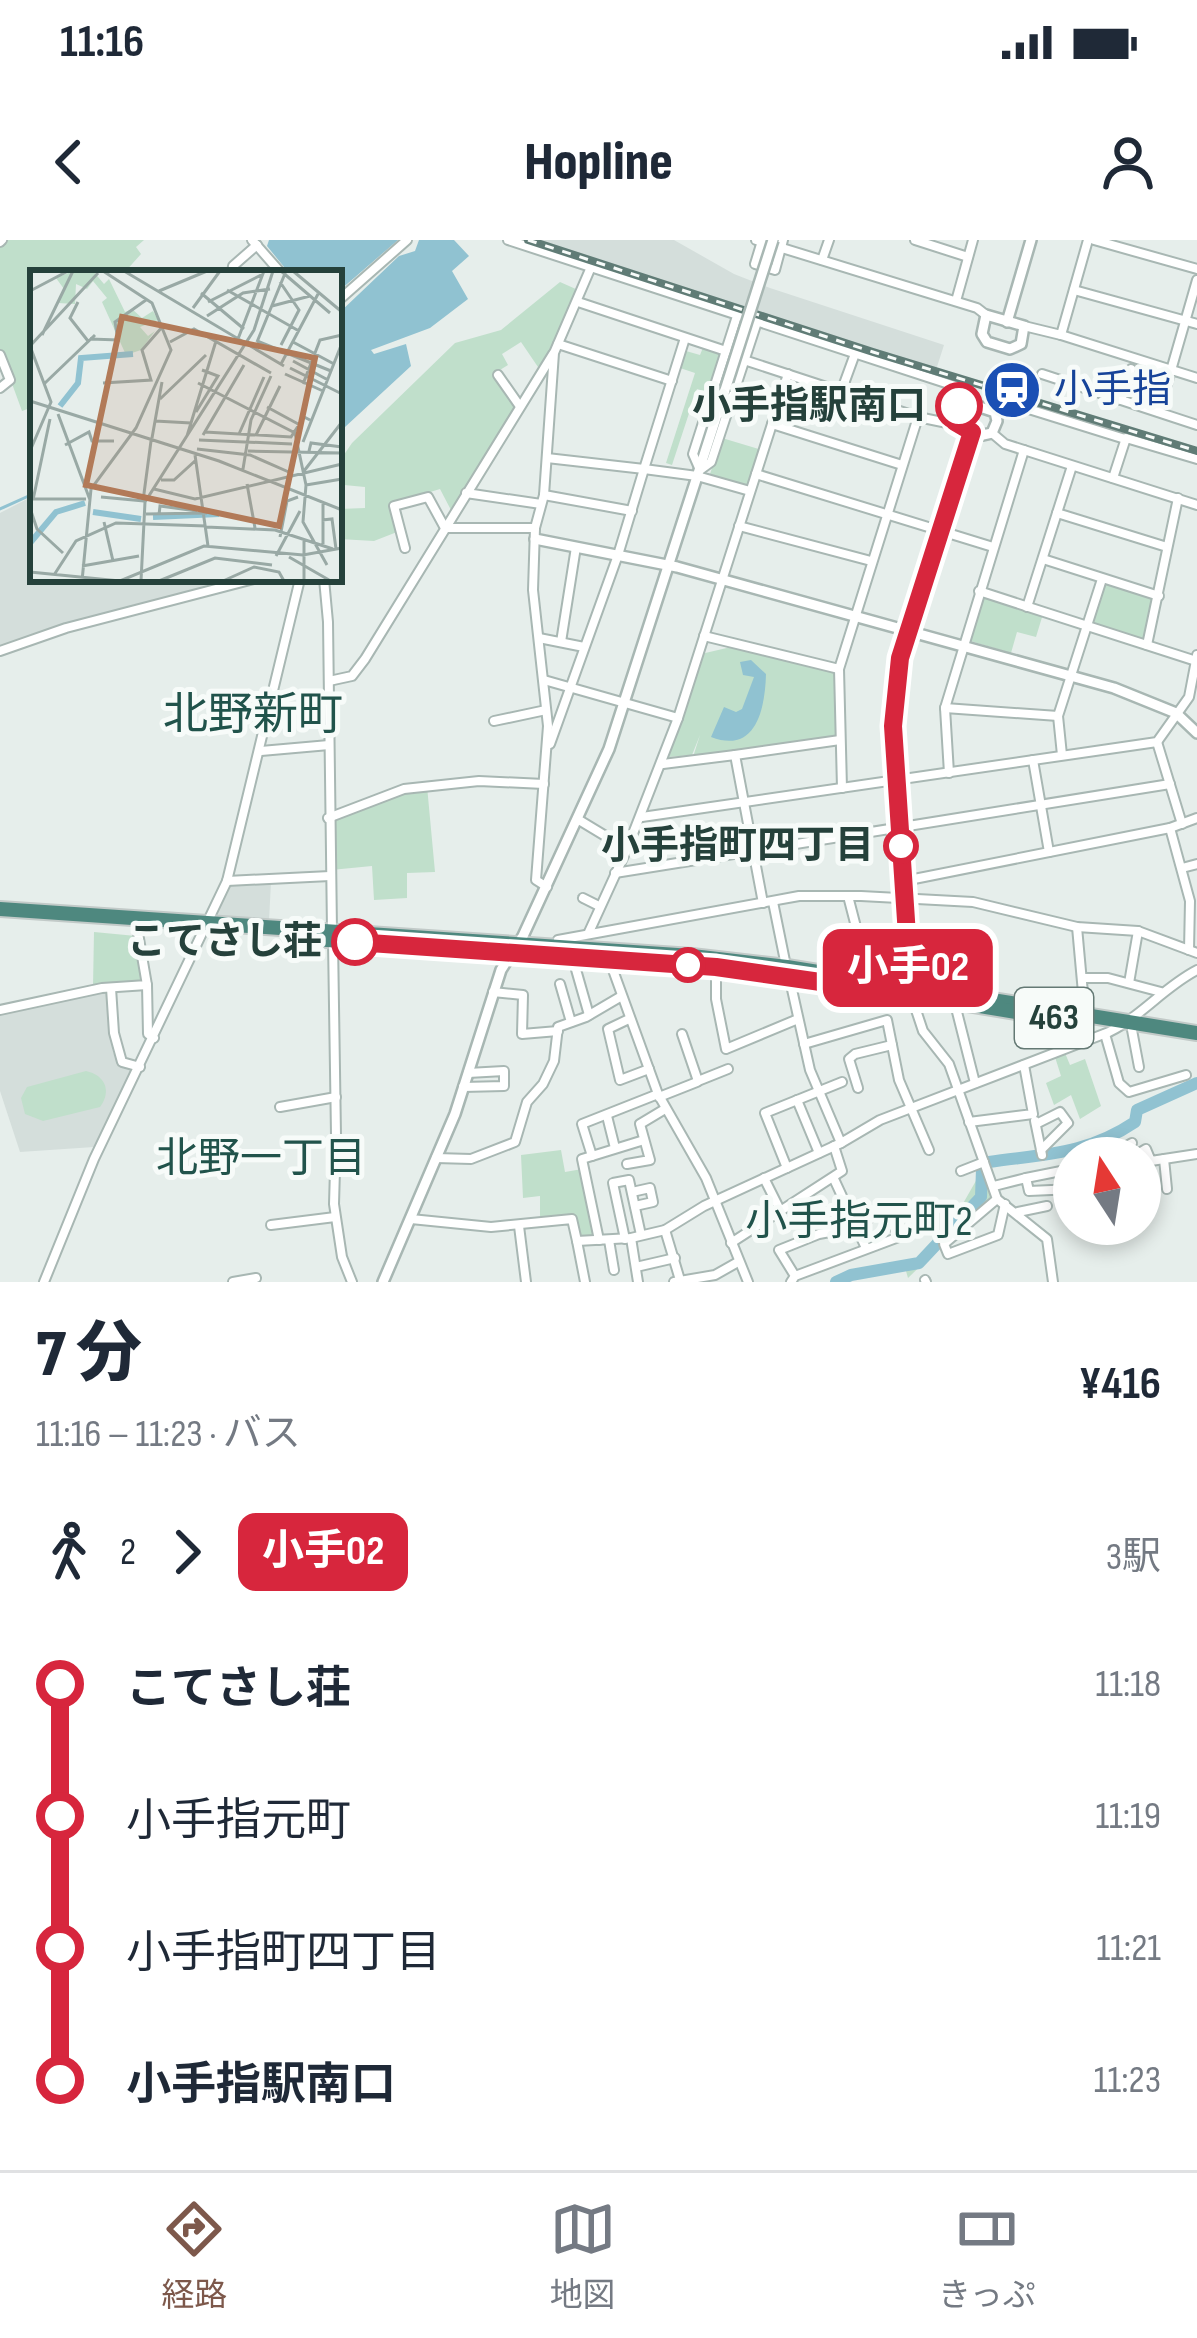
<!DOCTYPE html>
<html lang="ja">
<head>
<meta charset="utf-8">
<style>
  :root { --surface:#fff; --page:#f2f2f3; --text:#1f2937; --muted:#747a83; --line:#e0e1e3; --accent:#7d584b }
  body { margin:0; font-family:"Sofia Sans Condensed","Noto Sans JP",sans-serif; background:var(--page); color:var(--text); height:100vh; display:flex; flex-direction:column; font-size:45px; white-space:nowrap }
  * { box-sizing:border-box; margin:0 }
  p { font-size:39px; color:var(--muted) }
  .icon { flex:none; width:66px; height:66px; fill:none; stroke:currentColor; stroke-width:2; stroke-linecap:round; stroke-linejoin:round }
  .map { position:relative; height:1042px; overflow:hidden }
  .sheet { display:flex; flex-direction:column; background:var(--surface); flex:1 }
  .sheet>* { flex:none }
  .badge { padding:0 24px; border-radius:18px; font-size:42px; line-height:78px }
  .needle { width:78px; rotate:348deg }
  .tools { position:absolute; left:1053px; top:897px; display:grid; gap:24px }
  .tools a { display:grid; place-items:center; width:108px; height:108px; border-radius:50%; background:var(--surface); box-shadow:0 6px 18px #0003; font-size:60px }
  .map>.badge { position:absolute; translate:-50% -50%; box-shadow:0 0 0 6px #fff }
  .legs { display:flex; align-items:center; gap:18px; height:132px; padding:0 36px; font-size:39px }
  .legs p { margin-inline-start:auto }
  .overview { display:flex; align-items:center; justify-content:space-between; height:204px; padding:0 36px }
  h1 { font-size:66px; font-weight:800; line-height:90px }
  ul { padding:0 36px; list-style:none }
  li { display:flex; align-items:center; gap:42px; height:132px; font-size:45px }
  li i { display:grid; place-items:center; width:18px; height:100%; margin:0 15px; background:currentColor }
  li i::after { content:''; width:30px; height:30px; margin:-15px; border:9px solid; border-radius:50%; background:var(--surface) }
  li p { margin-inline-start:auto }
  li:first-child i { background:linear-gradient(#0000 50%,currentColor 0) }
  li:last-child i { background:linear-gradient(currentColor 50%,#0000 0) }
  .status { display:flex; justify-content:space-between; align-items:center; height:84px; padding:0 60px; background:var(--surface); direction:ltr }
  .status svg { height:33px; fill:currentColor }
  header { display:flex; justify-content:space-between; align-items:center; height:156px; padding:0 36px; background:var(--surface); font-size:54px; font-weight:800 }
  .menu { display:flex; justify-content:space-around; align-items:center; height:168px; border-top:3px solid var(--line); background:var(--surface); font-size:33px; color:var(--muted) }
  .menu a { display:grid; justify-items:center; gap:6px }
  .menu .on { color:var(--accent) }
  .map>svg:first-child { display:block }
  .built { fill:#d4dedb }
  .green { fill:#c0dfcb }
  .water { fill:#90c2d1 }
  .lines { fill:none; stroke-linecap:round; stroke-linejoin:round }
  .stream { stroke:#90c2d1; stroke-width:3 }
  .river { stroke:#90c2d1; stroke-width:12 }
  .minor-casing { stroke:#a8b7b3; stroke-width:12 }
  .tertiary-casing { stroke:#a8b7b3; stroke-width:14 }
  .trunk-casing { stroke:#c2cac8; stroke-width:18 }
  .minor { stroke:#fff; stroke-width:8 }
  .tertiary { stroke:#fff; stroke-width:9 }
  .trunk { stroke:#4e887f; stroke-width:14 }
  .rail-casing { stroke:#607c76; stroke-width:8 }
  .rail { stroke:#f7fbf9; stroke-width:3; stroke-dasharray:9; stroke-linecap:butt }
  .tertiary-bridge-casing { stroke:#a8b7b3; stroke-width:14; stroke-linecap:butt }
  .tertiary-bridge { stroke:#fff; stroke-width:9 }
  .line-1-casing { stroke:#fff; stroke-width:27 }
  .line-1 { stroke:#d7263d; stroke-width:18 }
  .stop-1-dot { fill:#fff; stroke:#d7263d; stroke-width:6 }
  .labels { text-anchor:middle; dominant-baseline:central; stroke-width:10; stroke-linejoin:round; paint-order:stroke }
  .shield { fill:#f7fbf9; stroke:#647974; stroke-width:3 }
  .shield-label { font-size:36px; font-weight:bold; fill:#25413b }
  .transit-label { font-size:39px; fill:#164399; stroke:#f7fbf9; text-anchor:start }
  .stop-label { font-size:39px; font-weight:bold; fill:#25413b; stroke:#f7fbf9; text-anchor:end }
  .neighbourhood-label { font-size:42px; fill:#21534b; stroke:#f7fbf9 }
  .quarter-label { font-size:45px; fill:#21534b; stroke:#f7fbf9 }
  .inset-river { fill:none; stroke:#90c2d1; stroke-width:6 }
  .inset-road { fill:none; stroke:#99a9a5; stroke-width:3 }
  .view { fill:#b27a58; fill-opacity:0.15; stroke:#b27a58; stroke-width:6 }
  .inset-edge { fill:none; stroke:#25413b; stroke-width:6 }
</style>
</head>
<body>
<div class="status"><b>11:16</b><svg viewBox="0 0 49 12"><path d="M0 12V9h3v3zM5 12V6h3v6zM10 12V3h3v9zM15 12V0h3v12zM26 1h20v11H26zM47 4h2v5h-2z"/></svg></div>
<header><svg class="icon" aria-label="back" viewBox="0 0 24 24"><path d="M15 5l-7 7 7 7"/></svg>Hopline<svg class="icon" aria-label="person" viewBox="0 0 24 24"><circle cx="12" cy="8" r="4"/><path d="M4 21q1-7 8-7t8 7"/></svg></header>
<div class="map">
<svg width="1197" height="1042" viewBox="0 0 1197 1042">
  <rect width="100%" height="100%" fill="#e6eeeb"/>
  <g class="built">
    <polygon points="516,0 674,0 734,34 770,48 944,105 935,133"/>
    <polygon points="33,256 33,339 249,339 0,409 0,273"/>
    <polygon points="271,642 269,681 216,677 229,643"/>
    <polygon points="100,750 107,752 113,813 133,825 94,907 20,912 0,851 0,769"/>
  </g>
  <g class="green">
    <polygon points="0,0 144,0 136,7 141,14 124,33 33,33 33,167 22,171 0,111"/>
    <polygon points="560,42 578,50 550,112 538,127 521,102 502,114 508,125 495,133 516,166 452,272 440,249 391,264 397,292 374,301 339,299 339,269 365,268 365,247 344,245 345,233 339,233 339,222 352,203 455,103 501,90"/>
    <polygon points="704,105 723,112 710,153 697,149 672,225 666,223 695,133 680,128 686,111 700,115"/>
    <polygon points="722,198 762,210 750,250 709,237"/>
    <polygon points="1103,340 1159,356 1144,402 1090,385"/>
    <polygon points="980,356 1043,374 1036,397 1017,392 1011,413 967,400"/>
    <polygon points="731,407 837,430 839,499 693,517 700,495 692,515 669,517 701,414"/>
    <polygon points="427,546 435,632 407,633 407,658 374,660 372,626 331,630 330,579 404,549"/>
    <polygon points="94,692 136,696 143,741 93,747"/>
    <polygon points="1065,813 1070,825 1085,819 1101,866 1080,879 1071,855 1054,865 1046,843 1061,836 1055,817"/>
    <path d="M 86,831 C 105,835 112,851 100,867 L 43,881 L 25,874 L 21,858 L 27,847 Z"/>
    <polygon points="561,910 565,932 582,929 595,998 580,999 573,977 540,982 540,956 523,958 521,915"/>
    <polygon points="987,936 993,958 991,965 978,970 908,1038 906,1031 957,974 977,939"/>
  </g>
  <g class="water">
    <polygon points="269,0 398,0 339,51 339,33 289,33 267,6"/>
    <polygon points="419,0 454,0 469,16 452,31 468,59 430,88 371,110 374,114 406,104 411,126 345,187 339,73 399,16 415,11"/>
    <path d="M 751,420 L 766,434 C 765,471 755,514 711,497 L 724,467 L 736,472 L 742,469 L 754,437 L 743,435 L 740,422 Z"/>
  </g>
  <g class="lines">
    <polyline class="stream" points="0,269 33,254"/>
    <path class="river" d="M 836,1042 L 851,1035 L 919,1023 L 981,957 L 982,929 L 989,922 C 1044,914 1086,915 1135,882 L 1137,870 L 1197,843"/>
    <g class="minor-casing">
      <g id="minor">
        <polyline points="252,0 281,33"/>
        <polyline points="508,0 955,146"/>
        <polyline points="756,0 977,68 986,75"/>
        <polyline points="915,0 968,17"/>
        <polyline points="1094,0 1197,29"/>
        <polyline points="762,1 755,24 775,30 783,0"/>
        <polyline points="0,2 2,0"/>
        <polyline points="822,20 829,0"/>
        <polyline points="232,33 233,26 257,5"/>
        <polyline points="1074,50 1197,84"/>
        <polyline points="339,60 407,0"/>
        <polyline points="956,61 973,0"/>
        <polyline points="578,62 726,111"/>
        <polyline points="738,73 693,214 700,230 711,222 758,79"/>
        <polyline points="1024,86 1061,95 1088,0"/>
        <polyline points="1061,95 1197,138"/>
        <polyline points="685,98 644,229 697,236 750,251"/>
        <polyline points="558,104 672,141"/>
        <polyline points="0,115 10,140 0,148"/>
        <polyline points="744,120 918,177 957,185"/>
        <polyline points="1042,134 1197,185"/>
        <polyline points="498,135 519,165"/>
        <polyline points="841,152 856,111"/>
        <polyline points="1121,160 1131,129"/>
        <polyline points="1019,166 1125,199"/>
        <polyline points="1008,171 1014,169"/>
        <polyline points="1159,172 1197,40"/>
        <polyline points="772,184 902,225"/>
        <polyline points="992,193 1005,204 1197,265"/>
        <polyline points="547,218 644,229 618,315 550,504"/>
        <polyline points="756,234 993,307"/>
        <polyline points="1113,238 1126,198 1197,219"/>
        <polyline points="466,253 541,264"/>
        <polyline points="544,255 632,271"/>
        <polyline points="1057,273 1167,307"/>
        <polyline points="739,286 871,321"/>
        <polyline points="405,308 394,266 428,257 445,288 535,288"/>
        <polyline points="1043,319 1159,356"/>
        <polyline points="324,339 328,382 332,690"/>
        <polyline points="979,351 1196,421"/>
        <polyline points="1027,367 1072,226"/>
        <polyline points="704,396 839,429"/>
        <polyline points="539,398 584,407"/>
        <polyline points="561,402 576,307"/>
        <polyline points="1147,405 1178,258"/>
        <polyline points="0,411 66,388 254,339"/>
        <polyline points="544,440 678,478"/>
        <polyline points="329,441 352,436 365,419 553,114"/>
        <polyline points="945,468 1058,476"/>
        <polyline points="494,481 546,470"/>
        <polyline points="1157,502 1182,584"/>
        <polyline points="261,511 329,505"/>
        <polyline points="735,515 840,500"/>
        <polyline points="1062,515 1058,476 1102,339"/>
        <polyline points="1033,520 1049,612"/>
        <polyline points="663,524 735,515 763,663"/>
        <polyline points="949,533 945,468 1024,210"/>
        <polyline points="842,548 839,429 918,177"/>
        <polyline points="642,577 1157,502 1189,457 1197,415"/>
        <polyline points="328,578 404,549 479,541 544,544"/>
        <polyline points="579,580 627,609 589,692"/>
        <polyline points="1170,588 1190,661 1189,710"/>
        <polyline points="627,609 678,478 788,134"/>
        <polyline points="1182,628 1197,624"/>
        <polyline points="615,633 1170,544"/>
        <polyline points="227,641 330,636"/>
        <polyline points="904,641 1170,588 1197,578"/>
        <polyline points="547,647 536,640 548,486 533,350 535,288 544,255 554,113 591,27"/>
        <polyline points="848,656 870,741"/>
        <polyline points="583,658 599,666"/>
        <polyline points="773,662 785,721"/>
        <polyline points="1077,687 1085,775"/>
        <polyline points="558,700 799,656 861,656 973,662 1077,687 1138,691 1197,713"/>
        <polyline points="333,701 336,895 334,964 342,1017 352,1042"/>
        <polyline points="573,719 589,775"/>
        <polyline points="609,719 658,854 706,938 748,1042"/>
        <polyline points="716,727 716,759 726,809 798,779"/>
        <polyline points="789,736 810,830 841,903"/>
        <polyline points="1083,738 1108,738 1161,752"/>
        <polyline points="1129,743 1138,691"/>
        <polyline points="560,744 571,782"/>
        <polyline points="147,745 148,794 154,798"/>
        <polyline points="111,748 114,793 122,822 140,827"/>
        <polyline points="493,752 523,755 522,794 558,791"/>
        <polyline points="911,755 923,791 949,824 997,959 1047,999 1053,1042"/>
        <polyline points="955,764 975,843"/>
        <polyline points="0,770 102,748 147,745 137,687"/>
        <polyline points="629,779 608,789 620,840 649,829"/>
        <polyline points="1132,790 1139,827"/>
        <polyline points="682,794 698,841 728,829"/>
        <polyline points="1105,794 1119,843 1129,852 1186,835"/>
        <polyline points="804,804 887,780 892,805"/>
        <polyline points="463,847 504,846 504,831 468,833"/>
        <polyline points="858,848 849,819 855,814 892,805 899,840 929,910"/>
        <polyline points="659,857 697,842"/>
        <polyline points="797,860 819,913"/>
        <polyline points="280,867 336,857"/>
        <polyline points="607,876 615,908"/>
        <polyline points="1035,881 1042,915"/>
        <polyline points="969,882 1033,874 1024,825"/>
        <polyline points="1036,884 1060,872 1068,883 1041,910"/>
        <polyline points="1112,914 1132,903"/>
        <polyline points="592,916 644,900"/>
        <polyline points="1077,916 1077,918"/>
        <polyline points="436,918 471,919 515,902 527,862 543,844 554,821 558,787 586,777 620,757"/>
        <polyline points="1107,918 1095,911 1101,907 1119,918"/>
        <polyline points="1131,918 1146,909 1151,921 1197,914"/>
        <polyline points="1164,919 1167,949"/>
        <polyline points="627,924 650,920 640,884 665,869"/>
        <polyline points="787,928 765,873 842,842"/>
        <polyline points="961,931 984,922"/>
        <polyline points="764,938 780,970"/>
        <polyline points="1026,938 1061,931 1068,949"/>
        <polyline points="834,939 866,1008"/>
        <polyline points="994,946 1026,938 1029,951 1074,949"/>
        <polyline points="632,952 650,948 653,962 635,966"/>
        <polyline points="997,959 944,1004 948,1014 998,995 1005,964"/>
        <polyline points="1018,972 1047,966"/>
        <path d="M 411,979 L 491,987 L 572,979 L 577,1001 L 631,998 L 665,990 L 704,966 L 841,903 L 880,880 L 1109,792 C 1142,776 1164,747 1197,730"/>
        <polyline points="271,985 335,977"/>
        <polyline points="519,986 526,1042"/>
        <polyline points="665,990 680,1040"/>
        <polyline points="631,998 638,1042"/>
        <polyline points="625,999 613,943 629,940 641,995"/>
        <polyline points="599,1000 582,919 592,916 582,884 658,854"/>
        <polyline points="609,1000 614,1030"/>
        <polyline points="577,1001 585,1042"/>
        <polyline points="731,1003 842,931 834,906"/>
        <polyline points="636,1027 675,1018"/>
        <polyline points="925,1040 926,1042"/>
        <polyline points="44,1042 94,919 227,641 300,339"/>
        <polyline points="233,1042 256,1038"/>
        <polyline points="674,1042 715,1035 738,1022"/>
        <polyline points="791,1042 795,1036 899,997 885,967 857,987 819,994 779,1010 795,1036"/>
      </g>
    </g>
    <g class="tertiary-casing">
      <g id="tertiary">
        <polygon points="986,75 1024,86 1021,104 1010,109 987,102 982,94"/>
        <polyline points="1007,82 1031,0"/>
        <polygon points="968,163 995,172 997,181 992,193 983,195 957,185 959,166"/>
        <polyline points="535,299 677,327 1114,448 1176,473 1197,493"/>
        <polyline points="911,755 893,486 900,418 972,192"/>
        <polyline points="383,1042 455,874 501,730 523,696 609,509 725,150"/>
      </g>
    </g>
    <g class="trunk-casing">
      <g id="trunk">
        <polyline points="0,669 692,716 787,727 1197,793"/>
        <polyline points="298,698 647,722"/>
        <polyline points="931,758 1022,773"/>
      </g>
    </g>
    <use href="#minor" class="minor"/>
    <use href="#tertiary" class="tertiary"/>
    <use href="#trunk" class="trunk"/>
    <g class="rail-casing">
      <polyline id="rail" points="528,0 873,112 1197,211"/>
    </g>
    <use href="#rail" class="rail"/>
    <g class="tertiary-bridge-casing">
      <polyline id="tertiary-bridge" points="725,150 773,0"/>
    </g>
    <use href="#tertiary-bridge" class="tertiary-bridge"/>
  </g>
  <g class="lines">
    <g class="line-1-casing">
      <polyline id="line-1" points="355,702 716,727 911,755 893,486 900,418 972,192 955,182 959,166"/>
    </g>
    <use href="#line-1" class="line-1"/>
  </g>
  <defs>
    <g id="station-disc" transform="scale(3)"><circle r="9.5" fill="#1a4fb4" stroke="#f7fbf9"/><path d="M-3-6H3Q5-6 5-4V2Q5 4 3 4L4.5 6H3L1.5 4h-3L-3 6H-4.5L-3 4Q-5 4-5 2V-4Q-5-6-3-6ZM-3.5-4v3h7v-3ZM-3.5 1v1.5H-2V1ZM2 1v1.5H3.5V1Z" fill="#fff"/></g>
  </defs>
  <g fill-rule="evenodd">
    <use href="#station-disc" x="1012" y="150"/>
  </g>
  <g class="stop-1-dot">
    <circle cx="959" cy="166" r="21"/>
    <circle cx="901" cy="606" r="15"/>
    <circle cx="355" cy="702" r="21"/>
    <circle cx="688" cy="725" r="15"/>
  </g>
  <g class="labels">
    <rect class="shield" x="1015" y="748" width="78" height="60" rx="9"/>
    <g class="shield-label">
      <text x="1054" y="778">463</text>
    </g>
    <g class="transit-label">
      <text x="1054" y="150">小手指</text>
    </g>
    <g class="stop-label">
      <text x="926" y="166">小手指駅南口</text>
      <text x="874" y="606">小手指町四丁目</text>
      <text x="322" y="702">こてさし荘</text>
    </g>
    <g class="neighbourhood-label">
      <text x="261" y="919">北野一丁目</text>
      <text x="859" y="982">小手指元町2</text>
    </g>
    <g class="quarter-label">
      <text x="253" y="475">北野新町</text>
    </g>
  </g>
  <g transform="translate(30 30)">
    <rect width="312" height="312" fill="#e6eeeb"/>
    <path d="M 43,1 L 63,1 L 74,14 L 79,9 L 95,42 L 102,39 L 112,48 L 123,41 L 128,50 L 110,57 L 118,66 L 125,61 L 111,80 L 96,85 L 72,32 L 77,28 L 63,11 L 57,19 L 46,14 L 45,34 L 28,33 L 34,19 L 26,8 Z" fill="#c0dfcb"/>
    <path class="inset-river" d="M 30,136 L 48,113 L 51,88 L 103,84M 63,242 L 111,249M 123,247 L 189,244M 0,273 L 26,242 L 55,233"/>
    <path class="inset-road" d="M 94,1 L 254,96M 251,1 L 300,43M 263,1 L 312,42M 250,12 L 269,40 L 251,75M 197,20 L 269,61M 0,21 L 38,1M 129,21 L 177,1M 171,23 L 214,59M 48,32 L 40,48 L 58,71M 178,32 L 233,4M 242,36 L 280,26M 163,38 L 190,1M 177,46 L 213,23 L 240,19M 12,65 L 43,1M 60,69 L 88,70 L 85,52 L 116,30M 208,69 L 234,1M 227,71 L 301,101M 140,72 L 164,59 L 241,103M 227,72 L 256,1M 263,72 L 304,94M 0,76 L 21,132 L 0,181M 0,76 L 68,3M 263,91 L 298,110M 251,94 L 288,24M 260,98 L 312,124M 255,104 L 293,121M 15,113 L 65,65M 73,113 L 121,110 L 112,80 L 133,56M 168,113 L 265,163 L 276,215 L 273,252 L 297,295M 273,114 L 290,70 L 312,65M 130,129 L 176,85M 0,131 L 189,191 L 312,240M 237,137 L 270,155M 166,142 L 188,106 L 172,100M 28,144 L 60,230M 125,151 L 161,153M 175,162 L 261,167 L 274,147 L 280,150M 209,164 L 234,107M 173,165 L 214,95M 226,165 L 250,116M 157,166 L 186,71M 122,168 L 132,112M 169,170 L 262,174M 273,172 L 312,73M 35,175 L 59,162 L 62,171 L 84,171M 167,179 L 220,185 L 261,203M 218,181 L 312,183M 279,181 L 281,173 L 312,177M 165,185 L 178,276M 213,199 L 221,150 L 241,106M 274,201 L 312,152M 131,210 L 144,210 L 166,190M 217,214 L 225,258M 276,215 L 312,209M 124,219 L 165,229 L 312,194M 71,227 L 114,231M 0,229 L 56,229M 3,230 L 20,149M 113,231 L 121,171M 0,238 L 7,259 L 33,283M 116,244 L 177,243M 129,245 L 130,236 L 167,241M 292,250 L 302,249 L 306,279M 74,252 L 83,291M 176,257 L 245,260 L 303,279M 250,267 L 257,231 L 268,227M 293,274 L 293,232M 246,286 L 270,241M 259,287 L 299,310M 52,296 L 109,286M 0,302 L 90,311 L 174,276 L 273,285 L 312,278M 24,305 L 46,271 L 86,253 L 176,256M 52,311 L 61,219 L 106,158 L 141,80 L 122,33 L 73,1M 111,311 L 115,232 L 224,60 L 243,1M 129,311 L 185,288 L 242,295M 193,311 L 224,297 L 249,302 L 254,311M 274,311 L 274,269"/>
    <path class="view" d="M 92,47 L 285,88 L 249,256 L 56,215 Z"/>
    <rect width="312" height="312" class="inset-edge"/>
  </g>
</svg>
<div class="tools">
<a><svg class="needle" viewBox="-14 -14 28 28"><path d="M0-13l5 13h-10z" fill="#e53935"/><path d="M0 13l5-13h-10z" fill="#747a83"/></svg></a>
</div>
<b class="badge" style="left:908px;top:728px;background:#d7263d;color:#fff">小手02</b>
</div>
<section class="sheet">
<div class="overview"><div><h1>7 分</h1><p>11:16 – 11:23 · バス</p></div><b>¥416</b></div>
<div class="legs"><svg class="icon" aria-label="walk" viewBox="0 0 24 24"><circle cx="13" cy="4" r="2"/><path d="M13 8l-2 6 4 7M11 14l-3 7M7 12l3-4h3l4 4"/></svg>2<svg class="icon" aria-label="forward" viewBox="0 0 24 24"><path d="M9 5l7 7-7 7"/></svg><b class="badge" style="background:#d7263d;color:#fff">小手02</b><p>3駅</p></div>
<ul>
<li><i style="color:#d7263d"></i><b>こてさし荘</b><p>11:18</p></li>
<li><i style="color:#d7263d"></i><span>小手指元町</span><p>11:19</p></li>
<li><i style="color:#d7263d"></i><span>小手指町四丁目</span><p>11:21</p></li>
<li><i style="color:#d7263d"></i><b>小手指駅南口</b><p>11:23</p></li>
</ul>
</section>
<nav class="menu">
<a class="on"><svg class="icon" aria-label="directions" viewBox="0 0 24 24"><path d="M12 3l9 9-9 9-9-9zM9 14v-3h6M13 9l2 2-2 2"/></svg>経路</a>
<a><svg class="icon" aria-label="map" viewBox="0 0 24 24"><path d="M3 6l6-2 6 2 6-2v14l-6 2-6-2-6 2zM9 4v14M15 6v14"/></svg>地図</a>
<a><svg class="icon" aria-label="tickets" viewBox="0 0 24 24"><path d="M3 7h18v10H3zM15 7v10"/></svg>きっぷ</a>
</nav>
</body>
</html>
